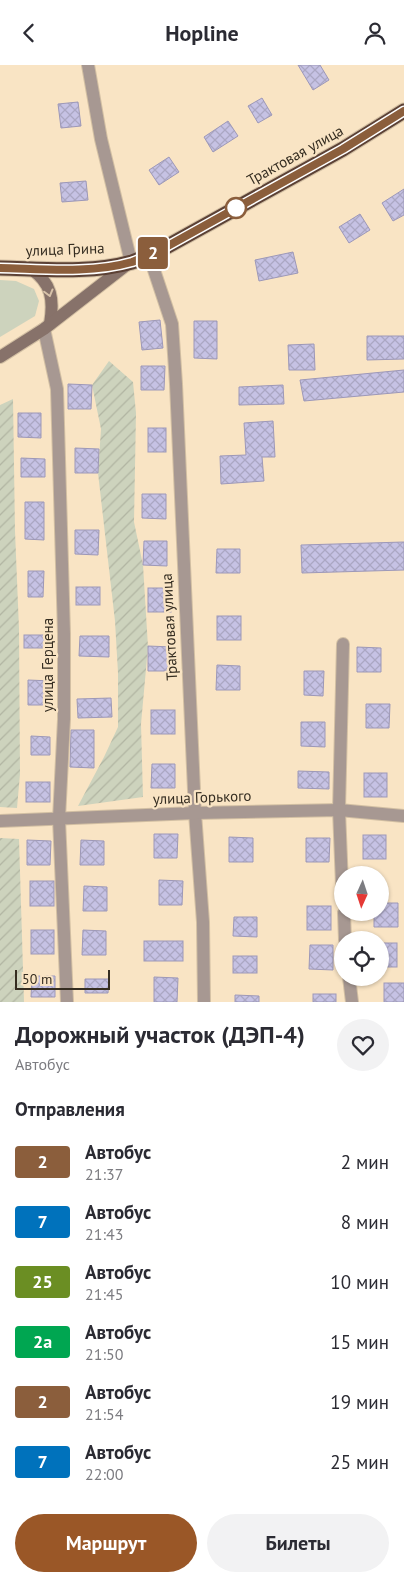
<!DOCTYPE html>
<html lang="ru">
<head>
<meta charset="utf-8">
<style>
  :root { --surface:#fff; --page:#f2f2f3; --text:#2b2b33; --muted:#7c7c81; --accent:#9a5727 }
  body { margin:0; font-family:"PT Sans",sans-serif; background:var(--page); color:var(--text); height:100vh; display:flex; flex-direction:column; font-size:19px; white-space:nowrap }
  * { box-sizing:border-box; margin:0 }
  p { font-size:16px; color:var(--muted) }
  .icon { flex:none; width:28px; height:28px; fill:none; stroke:currentColor; stroke-width:2; stroke-linecap:round; stroke-linejoin:round }
  .map { position:relative; height:937px; overflow:hidden }
  .details { display:flex; flex-direction:column; background:var(--surface); flex:1 }
  .details>* { flex:none }
  .badge { padding:0 10px; border-radius:4px; font-size:18px; line-height:32px }
  .needle { width:32px; rotate:183deg }
  .fabs { position:absolute; left:334px; top:801px; display:grid; gap:10px }
  .fabs a { display:grid; place-items:center; width:55px; height:55px; border-radius:50%; background:var(--surface); box-shadow:0 1px 4px #0004; font-size:25px }
  .scale { position:absolute; left:15px; bottom:12px; width:95px; box-sizing:border-box; padding-left:5px; border:2px solid #352d21; border-top:0; font-size:14px; line-height:18px; white-space:nowrap; color:#352d21; -webkit-text-stroke:4px #f9e4c4; paint-order:stroke }
  .map>.badge { position:absolute; translate:-50% -50%; box-shadow:0 0 0 2px #fff }
  h2 { padding:0 15px; font-size:19px; line-height:45px }
  .round { display:grid; place-items:center; flex:none; width:52px; height:52px; border-radius:26px; background:var(--page) }
  .head { display:flex; align-items:center; justify-content:space-between; height:85px; padding:0 15px }
  h1 { font-size:24px; font-weight:700; line-height:38px }
  .button { display:flex; gap:10px; margin-top:auto; padding:10px 15px }
  .button a { flex:1; height:58px; border-radius:30px; background:var(--accent); color:#fff; font-size:20px; font-weight:700; line-height:58px; text-align:center }
  .button a+a { background:var(--page); color:var(--text) }
  ul { padding:0; list-style:none }
  li { display:flex; align-items:center; gap:15px; height:60px; padding:0 15px }
  li div { flex:1 }
  li b { display:block; font-size:19px }
  li em { font-style:normal }
  li .badge { min-width:55px; font-weight:700; text-align:center }
  header { display:flex; justify-content:space-between; align-items:center; height:65px; padding:0 15px; background:var(--surface); font-size:22px; font-weight:700 }
  .map>svg:first-child { display:block }
  .green { fill:#cdd3bd }
  .garden { fill:url(#garden-furrows) }
  .building { fill:url(#building-cross-hatch); stroke:#9d98b8 }
  .lines { fill:none; stroke-linecap:round; stroke-linejoin:round }
  .street-casing { stroke:#d2bfa3; stroke-width:14 }
  .secondary-casing { stroke:#d2bfa3; stroke-width:14 }
  .highway-casing { stroke:#d2bfa3; stroke-width:17 }
  .street { stroke:#a79892; stroke-width:12 }
  .secondary { stroke:#87726a; stroke-width:12 }
  .highway { stroke:#5c4135; stroke-width:15 }
  .oneway { stroke:#d7c2a9 }
  .line-casing { stroke:#fff; stroke-width:11 }
  .line { stroke:#8b5e3c; stroke-width:8 }
  .stop-dot { fill:#fff; stroke:#8b5e3c; stroke-width:2.5 }
  .labels { text-anchor:middle; dominant-baseline:central; stroke-width:4.5; stroke-linejoin:round; paint-order:stroke }
  .street-label { font-size:15px; fill:#352d21; stroke:#f9e4c4 }
</style>
</head>
<body>
<header><svg class="icon" aria-label="back" viewBox="0 0 24 24"><path d="M15 5l-7 7 7 7"/></svg>Hopline<svg class="icon" aria-label="person" viewBox="0 0 24 24"><circle cx="12" cy="8" r="4"/><path d="M4 21q1-7 8-7t8 7"/></svg></header>
<div class="map">
<svg width="404" height="937" viewBox="0 0 404 937">
  <defs>
    <pattern id="garden-furrows" width="10" height="10" patternUnits="userSpaceOnUse" patternTransform="scale(1.25)"><rect width="10" height="10" fill="#cdd3bd"/><path d="M-1 1l2-2M0 10L10 0M9 11l2-2" fill="none" stroke="#b1b5a2"/></pattern>
    <pattern id="building-cross-hatch" width="8" height="8" patternUnits="userSpaceOnUse" patternTransform="scale(1.25)"><rect width="8" height="8" fill="#c6c2e4"/><path d="M0 0l8 8M0 8l8-8" fill="none" stroke="#aba7c3"/></pattern>
  </defs>
  <rect width="100%" height="100%" fill="#f9e4c4"/>
  <polygon class="green" points="0,215 16,216 34,224 39,236 35,251 0,272"/>
  <g class="garden">
    <polygon points="109,296 133,317 136,348 134,457 143,500 148,582 141,659 143,732 78,741 104,692 118,662 118,608 115,556 98,408 101,364 92,320"/>
    <polygon points="13,334 15,466 19,564 20,709 17,743 0,742 0,340"/>
    <polygon points="0,773 19,774 24,937 0,937"/>
  </g>
  <g class="building">
    <polygon points="298,0 320,0 329,15 313,25"/>
    <polygon points="262,33 272,50 258,58 248,41"/>
    <polygon points="78,37 81,61 61,63 58,39"/>
    <polygon points="228,56 238,71 213,87 204,72"/>
    <polygon points="169,92 179,107 159,120 149,105"/>
    <polygon points="86,116 88,135 62,137 60,118"/>
    <polygon points="404,124 404,150 393,156 382,138"/>
    <polygon points="360,149 370,165 349,178 339,162"/>
    <polygon points="293,187 298,208 259,216 255,195"/>
    <polygon points="160,255 163,283 142,285 139,257"/>
    <polygon points="194,256 217,256 217,294 194,293"/>
    <polygon points="367,271 404,271 404,294 367,295"/>
    <polygon points="314,279 315,305 289,305 288,280"/>
    <polygon points="141,301 165,301 164,325 141,325"/>
    <polygon points="404,305 404,327 304,336 300,315"/>
    <polygon points="68,319 92,320 91,344 68,344"/>
    <polygon points="283,320 284,339 239,340 239,322"/>
    <polygon points="18,348 41,348 41,373 18,372"/>
    <polygon points="273,356 275,392 262,392 264,416 221,419 220,391 246,390 244,358"/>
    <rect x="148" y="363" width="18" height="24"/>
    <polygon points="75,383 99,384 98,408 75,408"/>
    <polygon points="21,393 45,394 45,412 21,412"/>
    <polygon points="142,429 166,429 166,454 142,453"/>
    <polygon points="25,437 44,437 44,475 25,474"/>
    <polygon points="75,465 99,465 98,490 75,489"/>
    <polygon points="144,476 167,476 167,501 143,500"/>
    <polygon points="404,477 404,505 302,508 301,480"/>
    <polygon points="217,484 240,484 240,508 216,508"/>
    <polygon points="28,506 44,506 43,532 28,532"/>
    <rect x="76" y="522" width="24" height="18"/>
    <rect x="148" y="523" width="23" height="24"/>
    <rect x="217" y="551" width="24" height="24"/>
    <rect x="24" y="570" width="23" height="13"/>
    <polygon points="80,571 109,571 109,592 79,591"/>
    <polygon points="148,581 172,582 171,606 148,606"/>
    <polygon points="357,582 381,583 381,607 357,607"/>
    <polygon points="217,600 240,601 240,625 216,625"/>
    <polygon points="304,606 324,606 323,631 304,630"/>
    <polygon points="28,615 52,616 52,640 28,640"/>
    <polygon points="111,633 112,652 78,653 77,634"/>
    <polygon points="366,639 390,639 389,663 366,663"/>
    <rect x="151" y="645" width="24" height="24"/>
    <polygon points="301,657 325,657 325,682 301,681"/>
    <polygon points="71,665 94,665 94,703 70,702"/>
    <polygon points="31,671 50,672 50,690 31,690"/>
    <polygon points="152,699 175,699 175,723 151,723"/>
    <polygon points="298,706 329,707 329,724 298,723"/>
    <rect x="364" y="708" width="23" height="24"/>
    <rect x="26" y="717" width="24" height="20"/>
    <polygon points="154,769 178,769 177,793 154,793"/>
    <rect x="363" y="770" width="23" height="24"/>
    <polygon points="229,772 253,773 253,797 229,797"/>
    <polygon points="306,773 330,773 329,797 306,797"/>
    <polygon points="27,775 51,776 50,800 27,800"/>
    <polygon points="81,775 104,776 104,800 80,800"/>
    <polygon points="159,815 183,816 182,840 159,840"/>
    <rect x="30" y="816" width="24" height="25"/>
    <polygon points="84,821 107,822 107,846 83,846"/>
    <polygon points="380,838 398,838 398,862 374,862 374,848 380,848"/>
    <rect x="307" y="841" width="24" height="24"/>
    <polygon points="234,852 257,852 257,872 233,871"/>
    <rect x="31" y="865" width="23" height="24"/>
    <polygon points="83,865 106,866 106,890 82,890"/>
    <rect x="144" y="876" width="39" height="20"/>
    <rect x="380" y="878" width="17" height="24"/>
    <polygon points="310,880 333,880 333,905 309,904"/>
    <rect x="233" y="891" width="24" height="17"/>
    <polygon points="32,911 55,911 55,932 31,932"/>
    <polygon points="154,912 178,913 177,937 154,937"/>
    <polygon points="85,914 109,914 108,928 85,928"/>
    <rect x="384" y="918" width="20" height="19"/>
    <rect x="313" y="929" width="23" height="8"/>
    <polygon points="235,930 259,931 259,937 235,937"/>
  </g>
  <g class="lines">
    <g class="street-casing">
      <g id="street">
        <polyline points="88,0 101,74 131,197"/>
        <polyline points="149,190 172,259 176,319 195,748 203,857 204,937"/>
        <polyline points="44,264 57,324 64,569 64,654 59,754 67,937"/>
        <polyline points="0,756 195,748 339,745 404,751"/>
        <polyline points="342,820 339,745 343,579"/>
        <polyline points="344,848 345,875"/>
        <polyline points="349,912 352,937"/>
      </g>
    </g>
    <g class="secondary-casing">
      <g id="secondary">
        <path d="M 31,204 C 52,218 54,235 50,259"/>
        <polyline points="0,292 44,264 129,198"/>
      </g>
    </g>
    <g class="highway-casing">
      <path id="highway" d="M 0,203 C 43,204 90,209 132,197 C 140,194 149,190 157,187 L 343,84 L 404,46"/>
    </g>
    <use href="#street" class="street"/>
    <use href="#secondary" class="secondary"/>
    <use href="#highway" class="highway"/>
  </g>
  <defs><path id="oneway-chevron" d="M-2-3.5L2.5 0L-2 3.5" fill="none" stroke-width="1.6" stroke-linecap="round" stroke-linejoin="round" transform="scale(1.25)"/></defs>
  <use class="oneway" href="#oneway-chevron" transform="translate(49 228) rotate(75)"/>
  <g class="lines">
    <g class="line-casing">
      <path id="line" d="M 0,203 C 43,204 90,209 132,197 C 140,194 149,190 157,187 L 343,84 L 404,46"/>
    </g>
    <use href="#line" class="line"/>
  </g>
  <circle class="stop-dot" cx="236" cy="143" r="10"/>
  <g class="labels">
    <g class="street-label">
      <text transform="translate(295 90) rotate(-29)">Трактовая улица</text>
      <text transform="translate(65 184) rotate(-2)">улица Грина</text>
      <text transform="translate(169 562) rotate(-93)">Трактовая улица</text>
      <text transform="translate(47 600) rotate(-90)">улица Герцена</text>
      <text transform="translate(202 732) rotate(-2)">улица Горького</text>
    </g>
  </g>
</svg>
<div class="fabs">
<a><svg class="needle" viewBox="-14 -14 28 28"><path d="M0-13l5 13h-10z" fill="#e53935"/><path d="M0 13l5-13h-10z" fill="#7c7c81"/></svg></a>
<a><svg class="icon" aria-label="locate" viewBox="0 0 24 24"><circle cx="12" cy="12" r="6"/><path d="M12 2v4M12 18v4M2 12h4M18 12h4"/></svg></a>
</div>
<div class="scale">50 m</div>
<b class="badge" style="left:153px;top:188px;background:#8b5e3c;color:#fff">2</b>
</div>
<section class="details">
<div class="head"><div><h1>Дорожный участок (ДЭП-4)</h1><p>Автобус</p></div><a class="round"><svg class="icon" aria-label="heart" viewBox="0 0 24 24"><path d="M12 20l-8-8c-3-5 5-10 8-4 3-6 11-1 8 4z"/></svg></a></div>
<h2>Отправления</h2>
<ul>
<li><span class="badge" style="background:#8b5e3c;color:#fff">2</span><div><b>Автобус</b><p>21:37</p></div><em>2 мин</em></li>
<li><span class="badge" style="background:#0072bc;color:#fff">7</span><div><b>Автобус</b><p>21:43</p></div><em>8 мин</em></li>
<li><span class="badge" style="background:#6b8e23;color:#fff">25</span><div><b>Автобус</b><p>21:45</p></div><em>10 мин</em></li>
<li><span class="badge" style="background:#00a651;color:#fff">2а</span><div><b>Автобус</b><p>21:50</p></div><em>15 мин</em></li>
<li><span class="badge" style="background:#8b5e3c;color:#fff">2</span><div><b>Автобус</b><p>21:54</p></div><em>19 мин</em></li>
<li><span class="badge" style="background:#0072bc;color:#fff">7</span><div><b>Автобус</b><p>22:00</p></div><em>25 мин</em></li>
</ul>
<div class="button"><a>Маршрут</a><a>Билеты</a></div>
</section>
</body>
</html>
